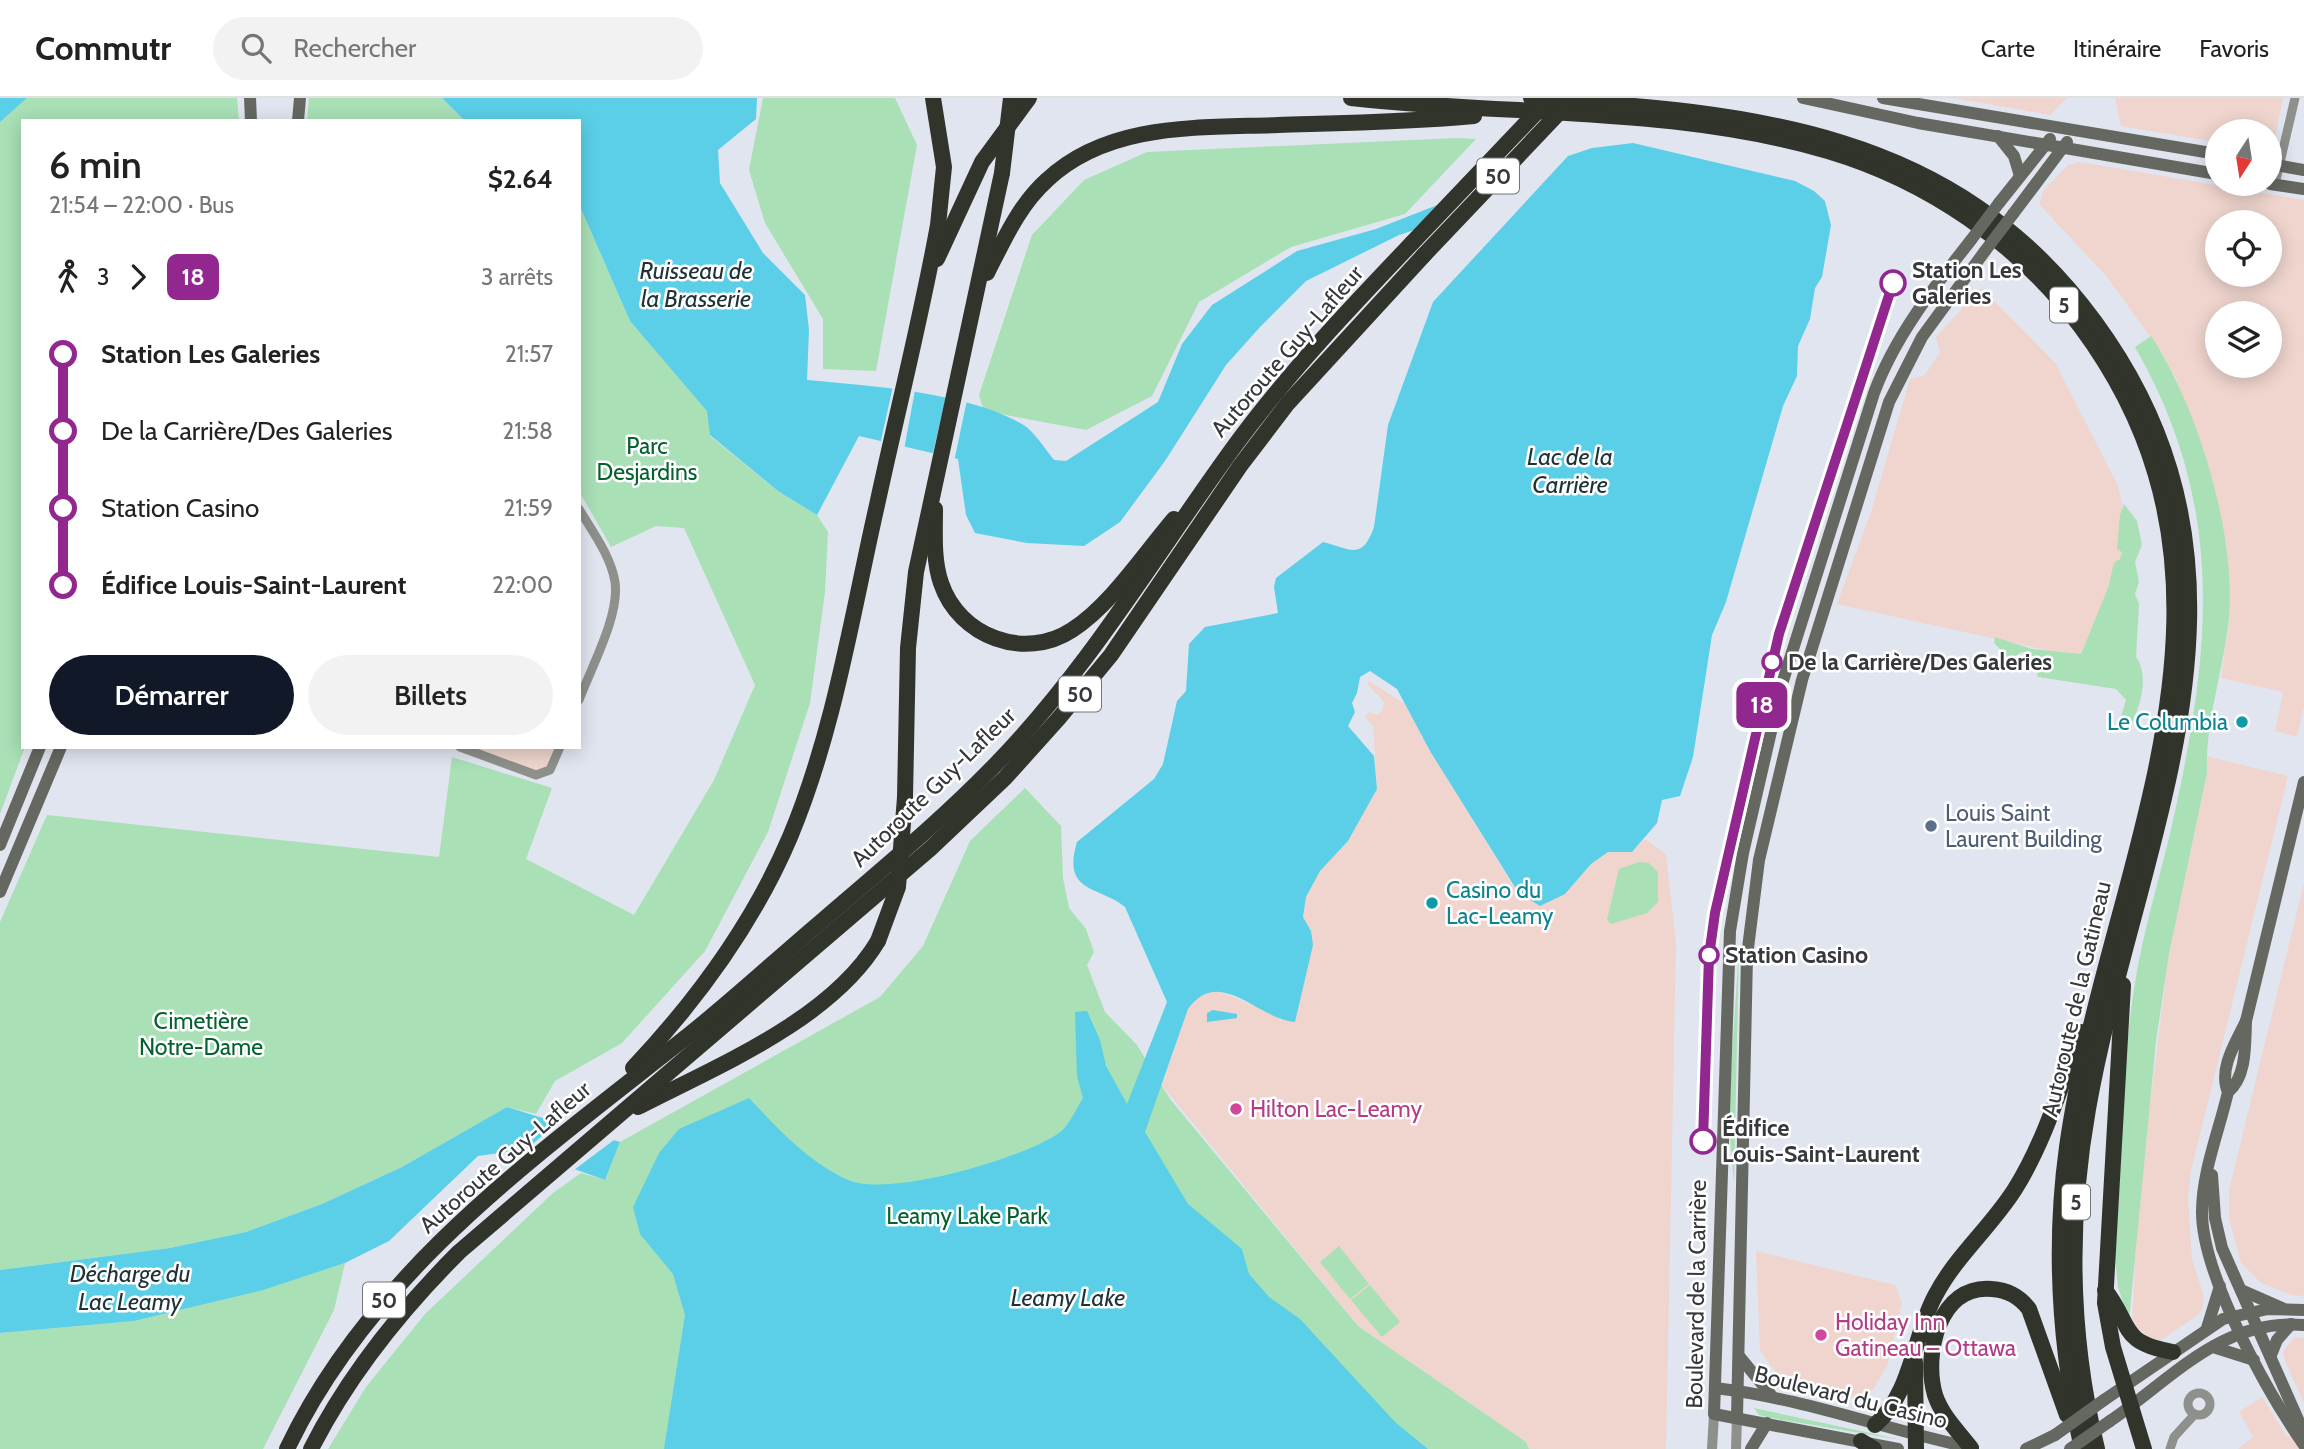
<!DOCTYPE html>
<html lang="fr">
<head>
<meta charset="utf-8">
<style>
  :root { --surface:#fff; --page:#f2f2f2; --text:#222; --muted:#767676; --line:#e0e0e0; --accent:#111827 }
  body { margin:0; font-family:Cabin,sans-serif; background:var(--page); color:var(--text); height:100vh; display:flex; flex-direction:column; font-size:26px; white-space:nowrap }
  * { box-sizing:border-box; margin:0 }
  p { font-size:23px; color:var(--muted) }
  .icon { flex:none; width:38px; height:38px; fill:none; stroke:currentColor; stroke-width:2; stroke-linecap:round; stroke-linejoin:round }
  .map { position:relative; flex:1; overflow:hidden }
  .side { position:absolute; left:21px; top:21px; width:560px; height:630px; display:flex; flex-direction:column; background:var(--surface); border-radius:0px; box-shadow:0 4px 18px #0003 }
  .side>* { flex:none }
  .badge { padding:0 14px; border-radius:10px; font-size:24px; line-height:46px }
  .needle { width:46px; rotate:192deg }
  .buttons { position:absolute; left:2205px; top:21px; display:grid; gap:14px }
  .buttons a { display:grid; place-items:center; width:77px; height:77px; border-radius:50%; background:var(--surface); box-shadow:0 4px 18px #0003; font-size:35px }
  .map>.badge { position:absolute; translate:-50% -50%; box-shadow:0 0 0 4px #fff }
  .legs { display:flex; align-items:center; gap:10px; height:77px; padding:0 28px; font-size:23px }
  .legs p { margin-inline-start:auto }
  .overview { display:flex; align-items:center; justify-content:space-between; height:119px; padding:0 28px }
  h1 { font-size:38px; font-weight:600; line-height:52px }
  .primary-button { display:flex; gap:14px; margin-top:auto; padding:14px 28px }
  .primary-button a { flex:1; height:80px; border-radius:42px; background:var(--accent); color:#fff; font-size:28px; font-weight:600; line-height:80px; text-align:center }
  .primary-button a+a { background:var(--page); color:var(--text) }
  ul { padding:0 28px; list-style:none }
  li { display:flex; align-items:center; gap:24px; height:77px; font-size:26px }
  li i { display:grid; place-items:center; width:10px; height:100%; margin:0 9px; background:currentColor }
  li i::after { content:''; width:18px; height:18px; margin:-9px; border:5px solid; border-radius:50%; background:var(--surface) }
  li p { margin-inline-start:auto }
  li:first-child i { background:linear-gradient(#0000 50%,currentColor 0) }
  li:last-child i { background:linear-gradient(currentColor 50%,#0000 0) }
  header { display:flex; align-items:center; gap:42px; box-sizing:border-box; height:98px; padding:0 35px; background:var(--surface); border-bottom:2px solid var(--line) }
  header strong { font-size:33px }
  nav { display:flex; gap:38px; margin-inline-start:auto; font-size:24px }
  .search { width:490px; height:63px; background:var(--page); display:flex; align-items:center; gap:18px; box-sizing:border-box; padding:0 24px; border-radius:38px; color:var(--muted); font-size:26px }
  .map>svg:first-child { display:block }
  .commercial { fill:#efd5ce; fill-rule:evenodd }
  .green { fill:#a9e0b6 }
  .water { fill:#5acfe7 }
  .pier { fill:#e0e5f0 }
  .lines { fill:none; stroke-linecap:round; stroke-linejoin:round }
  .minor { stroke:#8e908c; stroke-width:9 }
  .tertiary { stroke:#8e908c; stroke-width:10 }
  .secondary { stroke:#656861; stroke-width:12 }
  .motorway { stroke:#31342b; stroke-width:16 }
  .secondary-bridge { stroke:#656861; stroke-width:12 }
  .motorway-bridge { stroke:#31342b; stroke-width:16 }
  .line-1-casing { stroke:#fff; stroke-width:16 }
  .line-1 { stroke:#922790; stroke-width:10 }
  .stop-1-dot { fill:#fff; stroke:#922790; stroke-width:3.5 }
  .culture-dot { fill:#0f9aa8; stroke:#fff; stroke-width:2.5 }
  .service-dot { fill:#5c6f8a; stroke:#fff; stroke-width:2.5 }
  .hotel-dot { fill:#d1479c; stroke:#fff; stroke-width:2.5 }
  .labels { text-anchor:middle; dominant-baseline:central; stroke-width:5; stroke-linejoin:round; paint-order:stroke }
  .shield { fill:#fff; stroke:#727476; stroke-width:2 }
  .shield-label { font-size:21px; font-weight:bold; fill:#36383c }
  .stop-label { font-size:23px; font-weight:bold; fill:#36383c; stroke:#fff; text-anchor:start }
  .street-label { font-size:23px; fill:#36383c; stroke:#fff }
  .park-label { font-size:23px; fill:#05612f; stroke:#fff }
  .culture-label { font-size:23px; fill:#0d838f; stroke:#fff; text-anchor:end }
  .service-label { font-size:23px; fill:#4e5e75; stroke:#fff; text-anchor:start }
  .hotel-label { font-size:23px; fill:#b23c85; stroke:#fff; text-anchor:start }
  .water-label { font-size:24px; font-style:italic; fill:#1e3337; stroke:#fff }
</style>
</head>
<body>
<header>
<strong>Commutr</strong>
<div class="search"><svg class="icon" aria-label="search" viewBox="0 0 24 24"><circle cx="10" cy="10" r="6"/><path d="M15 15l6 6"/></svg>Rechercher</div>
<nav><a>Carte</a><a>Itinéraire</a><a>Favoris</a></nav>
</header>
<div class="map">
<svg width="2304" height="1351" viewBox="0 0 2304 1351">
  <rect width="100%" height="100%" fill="#e0e5f0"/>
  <g class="commercial">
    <polygon points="1954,0 2067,0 2050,17"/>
    <polygon points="2115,0 2283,0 2272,54 2270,53 2270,33 2217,33 2217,44 2121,28"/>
    <path d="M 2080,64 L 2304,102 L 2304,608 L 2297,639 L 2275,633 L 2283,594 L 2221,580 L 2229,523 L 2224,437 L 2213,384 L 2177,283 L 2162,255 L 2107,179 L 2039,106 L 2044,92 L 2068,67 ZM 2217,124 L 2270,124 L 2270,177 L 2217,177 ZM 2217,215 L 2270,215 L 2270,268 L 2217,268 Z"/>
    <polygon points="1981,190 2056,266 2118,388 2130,443 2137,572 1837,506 1871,414 1910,281 1925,277 1940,254 1936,239"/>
    <polygon points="1369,583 1405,606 1430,653 1517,794 1565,796 1591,766 1608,754 1631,754 1645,741 1666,756 1676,845 1666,1351 1529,1351 1526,1344 1358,1228 1162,987 1188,911 1198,897 1217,892 1273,916 1281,923 1311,833 1303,819 1306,799 1320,773 1348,743 1377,691 1373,628 1365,619 1369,614 1377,617 1383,612 1384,604 1368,587"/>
    <polygon points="460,649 560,649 542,677"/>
    <polygon points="2206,658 2288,678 2191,1073 2188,1100 2192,1161 2204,1199 2202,1210 2198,1217 2161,1242 2153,1242 2132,1226 2138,1100 2169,856 2207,676"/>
    <polygon points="2304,785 2304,1198 2292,1197 2261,1185 2241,1165 2229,1121 2229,1092"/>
    <polygon points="1756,1153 1895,1187 1902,1205 1887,1268 1866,1303 1799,1286 1778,1277 1760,1253"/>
    <polygon points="2295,1239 2304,1240 2304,1305 2285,1263 2283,1253"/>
    <polygon points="2262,1299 2287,1339 2304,1329 2304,1351 2238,1351 2253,1339 2239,1314"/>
  </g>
  <g class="green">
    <polygon points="27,0 237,0 239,23 23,23 25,649 0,716 0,24"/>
    <polygon points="309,0 442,0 465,23 307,23"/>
    <polygon points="763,0 895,0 917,47 876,273 823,271 823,221 765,125 749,72"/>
    <polygon points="1456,40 1476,41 1405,116 1291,149 1199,204 1152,298 1086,332 984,313 979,297 1032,137 1084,82 1147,54"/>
    <polygon points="579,106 630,223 708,313 710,338 778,393 817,417 828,434 825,494 810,605 768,734 705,853 622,945 555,983 536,1016 507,1009 402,1069 322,1106 246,1134 170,1150 0,1172 0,824 47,717 439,759 452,659 552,690 526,761 634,817 714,682 755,587 684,430 656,428 611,449 579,393"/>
    <path d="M 2151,238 C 2198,309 2239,442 2228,528 C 2222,577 2205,627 2207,675 L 2169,856 L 2156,943 L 2129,1222 L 2118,1189 L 2115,1159 C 2123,1068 2120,975 2135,885 C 2143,835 2158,785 2170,736 C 2210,559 2229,413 2135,249 Z"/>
    <path d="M 2124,406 L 2137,423 L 2142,447 L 2135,464 L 2139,484 L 2135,496 L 2139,506 L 2136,559 C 2150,578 2140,611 2129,630 L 2123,630 L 2120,622 L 2126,602 L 2116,591 L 2038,579 L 2033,558 L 2022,554 L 2010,561 L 1994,545 L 1995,539 L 2032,551 L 2081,556 L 2108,490 L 2114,465 L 2120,461 L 2122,454 L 2117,451 L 2120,417 Z"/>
    <polygon points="1025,690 1061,728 1063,780 1069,810 1086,831 1094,854 1087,867 1105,914 1137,947 1170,1001 1358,1228 1526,1344 1529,1351 328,1351 366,1289 425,1216 553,1095 581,1075 605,1082 620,1044 880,899 923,848 970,743"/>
    <polygon points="1639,764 1649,765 1658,774 1658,804 1647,815 1611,826 1607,822 1619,771"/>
    <polygon points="1739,850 1730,1275 1734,1084 1728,1019"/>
    <polygon points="1339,1148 1369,1186 1350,1201 1320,1164"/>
    <polygon points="345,1165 334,1212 263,1351 0,1351 0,1235 134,1223 257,1193"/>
    <polygon points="1370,1187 1400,1224 1382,1239 1351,1202"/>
    <polygon points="1754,1310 1902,1342 1771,1320 1759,1317"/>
  </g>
  <g class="water">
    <polygon points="0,0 27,0 0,24"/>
    <path d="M 442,0 L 757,0 L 756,21 L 718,52 L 720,85 L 763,155 L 805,197 L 809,232 L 807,282 C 870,288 967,294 1022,326 C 1034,333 1045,351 1054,362 L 1066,363 L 1158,304 L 1182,246 L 1212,207 L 1297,153 L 1376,131 L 1440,106 L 1540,0 L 1439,124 L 1399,137 L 1306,183 L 1260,229 L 1226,267 L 1165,363 L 1120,424 L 1084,448 L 1027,445 L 975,435 L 966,417 L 958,361 L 859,338 L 817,417 L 778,393 L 710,337 L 707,313 L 630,223 L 579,106 L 579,23 L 465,23 Z"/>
    <path d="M 1633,45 L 1795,83 L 1814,93 L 1825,103 L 1831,127 L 1822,179 L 1815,190 L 1810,221 L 1798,248 L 1797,278 L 1783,308 L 1726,504 L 1712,537 L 1693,659 L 1680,698 L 1662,702 L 1657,725 L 1632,754 L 1608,754 L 1591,766 L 1565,796 L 1540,808 L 1518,794 L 1430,653 L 1397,591 L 1370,573 L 1360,579 L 1357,595 L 1352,605 L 1355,614 L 1348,628 L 1374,658 L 1377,691 L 1348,743 L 1320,773 L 1306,799 L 1303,819 L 1311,833 L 1313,847 L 1295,924 C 1257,921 1220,867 1188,911 L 1145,1034 L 1188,1106 L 1242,1151 L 1249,1176 L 1269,1199 L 1300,1221 L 1395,1324 L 1428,1351 L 664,1351 L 685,1217 L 673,1176 L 640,1136 L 633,1109 L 659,1055 L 679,1031 L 749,1000 C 778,1031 808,1064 848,1082 C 888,1100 1022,1061 1059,1035 C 1069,1028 1076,1011 1083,1000 L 1077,978 L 1075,914 L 1087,913 L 1100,942 L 1106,968 L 1127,1006 L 1167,904 L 1125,809 C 1101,788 1061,796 1077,744 L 1154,681 L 1163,666 L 1177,603 L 1186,593 L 1189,546 L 1205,529 L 1278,515 L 1274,489 L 1276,480 L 1323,444 C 1351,451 1362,463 1374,429 L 1388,327 L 1433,204 L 1568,58 L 1592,50 Z"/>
    <polygon points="1213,912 1237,916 1237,920 1207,924 1207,915"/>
    <polygon points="507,1009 620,1044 605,1082 521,1052 478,1058 389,1143 345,1165 263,1192 134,1223 0,1235 0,1172 170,1150 246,1134 322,1106 402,1069"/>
  </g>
  <g class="pier">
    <polygon points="893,288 915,292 904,352 880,347"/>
    <polygon points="946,298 967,302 954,364 932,359"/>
    <polygon points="562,1021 618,1039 570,1075 521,1056"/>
  </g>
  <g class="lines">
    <g class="minor">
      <polyline points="2275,86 2295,0"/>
      <path d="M 579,411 C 592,433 611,458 615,484 C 620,517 591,570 579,602"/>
      <polyline points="460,649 536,677 550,672 560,649"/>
      <circle cx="2199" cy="1306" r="11"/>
      <polyline points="2170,1351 2174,1339 2195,1316"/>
    </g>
    <g class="tertiary">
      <polyline points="1712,1351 1714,1316"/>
      <polyline points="1736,1351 1737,1319"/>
    </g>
    <g class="secondary">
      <polyline points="250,0 251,23"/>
      <polyline points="1803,0 1918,25 2217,76"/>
      <polyline points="1883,0 2217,56"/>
      <polyline points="298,23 300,0"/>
      <polyline points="1998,38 2014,58 2020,78"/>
      <polyline points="2270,66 2304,72"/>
      <polyline points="2270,86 2304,91"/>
      <polyline points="1999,105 2050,41"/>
      <polyline points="2013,116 2067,44"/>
      <polyline points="0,747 40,649"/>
      <polyline points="0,794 61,649"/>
      <path d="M 2246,923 C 2236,944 2218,971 2228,994 C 2219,1033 2202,1074 2202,1114 C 2202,1177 2267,1294 2304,1347"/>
      <path d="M 2228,994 C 2247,979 2245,946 2246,923 L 2304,684"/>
      <polyline points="2212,1077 2215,1120 2222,1150 2304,1335"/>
      <polyline points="2241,1192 2282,1210"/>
      <polyline points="2207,1230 2220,1188"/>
      <polyline points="2213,1249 2254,1262"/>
      <polyline points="2271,1257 2277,1242 2291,1226"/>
      <polyline points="1739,1258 1771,1297"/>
      <path d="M 1715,1290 C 1803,1300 1886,1332 1973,1350"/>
      <polyline points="2104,1302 2223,1221 2268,1211 2304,1212"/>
      <polyline points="1737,1319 1747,858 1759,762 1802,582 1889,304 1922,239 1985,153"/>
      <path d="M 2110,1323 C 2173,1280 2222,1220 2304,1227"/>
      <polyline points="1751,1351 1767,1325"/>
      <path d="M 1898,1351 L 1714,1316 L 1730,833 L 1743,755 L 1782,586 L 1874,295 C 1895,238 1934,189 1971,142"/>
      <polyline points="2026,1351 2055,1337"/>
    </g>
    <g class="motorway">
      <path d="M 1351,0 C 1509,18 1674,8 1828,53 C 1929,83 2018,145 2081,229 C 2279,496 2107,765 2067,1049 C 2053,1150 2060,1252 2082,1351"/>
      <path d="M 1531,0 C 1751,15 1953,30 2095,224 C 2285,484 2137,736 2088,1011 C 2068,1124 2070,1240 2097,1351"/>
      <polyline points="937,161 982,64 1029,0"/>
      <path d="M 987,175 C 1004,142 1019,107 1047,82 C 1109,24 1199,30 1278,27 C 1344,25 1409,24 1474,18"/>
      <path d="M 935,411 C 935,435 933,462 941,485 C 959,539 1025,563 1072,532 C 1110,508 1144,456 1174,421"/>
      <polyline points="905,699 908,550 916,474 1002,75"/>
      <polyline points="2123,887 2105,1205 2113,1249 2144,1351"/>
      <path d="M 633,970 C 698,901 753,826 790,739 C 834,634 852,517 877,407 C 897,314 921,221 938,127 L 944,69 L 933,0"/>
      <path d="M 638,1009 C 717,968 831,922 878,843"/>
      <path d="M 2105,1192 C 2133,1228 2118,1244 2173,1254"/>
      <polyline points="1915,1264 1916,1351"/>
      <path d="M 1875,1327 C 1912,1295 1913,1239 1935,1198 C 1955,1159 1991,1129 2015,1091 C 2045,1043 2061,987 2081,934"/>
      <polyline points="1861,1343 1874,1351"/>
      <path d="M 1971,1350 C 1958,1333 1942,1318 1935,1297 C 1923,1256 1939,1186 1992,1191 C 2007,1192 2020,1199 2029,1211 L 2067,1317"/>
      <path d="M 287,1351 C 372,1172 539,1056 690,936 C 735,900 778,860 823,822 C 882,771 942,722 996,666 C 1090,569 1157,454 1236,346 C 1289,274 1350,210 1412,145"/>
      <path d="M 311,1351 C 349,1276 400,1213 459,1154 L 930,751 L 1005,680 L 1059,620 L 1111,557 L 1240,368 L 1288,305 L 1424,157"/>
    </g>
    <g class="secondary-bridge">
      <polyline points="1971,142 1999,105"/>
      <polyline points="1985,153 2013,116"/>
      <polyline points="2055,1337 2104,1302"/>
      <polyline points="2070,1351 2110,1323"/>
    </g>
    <g class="motorway-bridge">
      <polyline points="1002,75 1011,0"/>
      <polyline points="1412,145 1550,0"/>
      <polyline points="1424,157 1573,0"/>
      <polyline points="878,843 898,789 905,699"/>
    </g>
  </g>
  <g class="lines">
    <g class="line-1-casing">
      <polyline id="line-1" points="1703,1043 1709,858 1715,815 1779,536 1893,185"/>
    </g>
    <use href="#line-1" class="line-1"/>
  </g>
  <g class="stop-1-dot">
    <circle cx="1893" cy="185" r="12"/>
    <circle cx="1772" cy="564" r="9"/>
    <circle cx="1709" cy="857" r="9"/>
    <circle cx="1703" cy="1043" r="12"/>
  </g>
  <g class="culture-dot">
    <circle cx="2242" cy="624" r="7"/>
    <circle cx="1432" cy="805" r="7"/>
  </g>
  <circle class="service-dot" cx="1931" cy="728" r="7"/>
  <g class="hotel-dot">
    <circle cx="1236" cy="1011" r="7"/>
    <circle cx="1821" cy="1237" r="7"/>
  </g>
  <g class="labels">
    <g class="shield">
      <rect x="1477" y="60.5" width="42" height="35" rx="5"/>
      <rect x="2050" y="189.5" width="28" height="35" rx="5"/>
      <rect x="1059" y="578.5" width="42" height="35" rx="5"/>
      <rect x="2062" y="1086.5" width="28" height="35" rx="5"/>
      <rect x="363" y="1184.5" width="42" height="35" rx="5"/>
    </g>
    <g class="shield-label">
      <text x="1498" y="78">50</text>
      <text x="2064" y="207">5</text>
      <text x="1080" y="596">50</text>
      <text x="2076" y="1104">5</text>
      <text x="384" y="1202">50</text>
    </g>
    <g class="stop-label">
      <text x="1912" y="172">Station Les<tspan x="1912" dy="26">Galeries</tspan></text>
      <text x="1788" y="564">De la Carrière/Des Galeries</text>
      <text x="1725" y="857">Station Casino</text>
      <text x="1722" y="1030">Édifice<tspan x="1722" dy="26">Louis-Saint-Laurent</tspan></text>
    </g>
    <g class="street-label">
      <text transform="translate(1287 253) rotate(-49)">Autoroute Guy-Lafleur</text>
      <text transform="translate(933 689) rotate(-44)">Autoroute Guy-Lafleur</text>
      <text transform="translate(2076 901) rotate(-77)">Autoroute de la Gatineau</text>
      <text transform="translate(505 1059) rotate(-41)">Autoroute Guy-Lafleur</text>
      <text transform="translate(1696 1196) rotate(-89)">Boulevard de la Carrière</text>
      <text transform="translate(1851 1299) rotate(14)">Boulevard du Casino</text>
    </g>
    <g class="park-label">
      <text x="647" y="348">Parc<tspan x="647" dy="26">Desjardins</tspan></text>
      <text x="201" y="923">Cimetière<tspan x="201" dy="26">Notre-Dame</tspan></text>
      <text x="967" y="1118">Leamy Lake Park</text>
    </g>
    <g class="culture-label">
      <text x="2228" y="624">Le Columbia</text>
      <text x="1446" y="792" text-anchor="start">Casino du<tspan x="1446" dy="26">Lac-Leamy</tspan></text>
    </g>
    <g class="service-label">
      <text x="1945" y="715">Louis Saint<tspan x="1945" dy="26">Laurent Building</tspan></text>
    </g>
    <g class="hotel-label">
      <text x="1250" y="1011">Hilton Lac-Leamy</text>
      <text x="1835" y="1224">Holiday Inn<tspan x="1835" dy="26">Gatineau – Ottawa</tspan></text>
    </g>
    <g class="water-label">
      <text x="696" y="172">Ruisseau de<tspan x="696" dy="28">la Brasserie</tspan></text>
      <text x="1570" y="358">Lac de la<tspan x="1570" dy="28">Carrière</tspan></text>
      <text x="130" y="1175">Décharge du<tspan x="130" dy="28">Lac Leamy</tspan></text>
      <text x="1068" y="1199">Leamy Lake</text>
    </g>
  </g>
</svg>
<div class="buttons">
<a><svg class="needle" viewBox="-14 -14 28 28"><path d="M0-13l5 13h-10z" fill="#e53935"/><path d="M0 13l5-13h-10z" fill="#767676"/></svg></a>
<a><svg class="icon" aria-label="locate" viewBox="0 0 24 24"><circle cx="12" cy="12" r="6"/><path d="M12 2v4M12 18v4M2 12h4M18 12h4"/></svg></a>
<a><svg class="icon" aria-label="layers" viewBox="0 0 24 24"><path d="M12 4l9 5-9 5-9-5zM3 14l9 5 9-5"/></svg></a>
</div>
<b class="badge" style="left:1762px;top:607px;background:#922790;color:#fff">18</b>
<section class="side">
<div class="overview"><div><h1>6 min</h1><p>21:54 – 22:00 · Bus</p></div><b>$2.64</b></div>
<div class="legs"><svg class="icon" aria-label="walk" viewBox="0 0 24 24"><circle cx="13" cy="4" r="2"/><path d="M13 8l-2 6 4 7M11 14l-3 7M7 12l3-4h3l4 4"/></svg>3<svg class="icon" aria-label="forward" viewBox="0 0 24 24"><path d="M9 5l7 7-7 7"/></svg><b class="badge" style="background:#922790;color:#fff">18</b><p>3 arrêts</p></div>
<ul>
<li><i style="color:#922790"></i><b>Station Les Galeries</b><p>21:57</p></li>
<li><i style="color:#922790"></i><span>De la Carrière/Des Galeries</span><p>21:58</p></li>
<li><i style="color:#922790"></i><span>Station Casino</span><p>21:59</p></li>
<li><i style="color:#922790"></i><b>Édifice Louis-Saint-Laurent</b><p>22:00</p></li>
</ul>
<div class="primary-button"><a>Démarrer</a><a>Billets</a></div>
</section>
</div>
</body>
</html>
